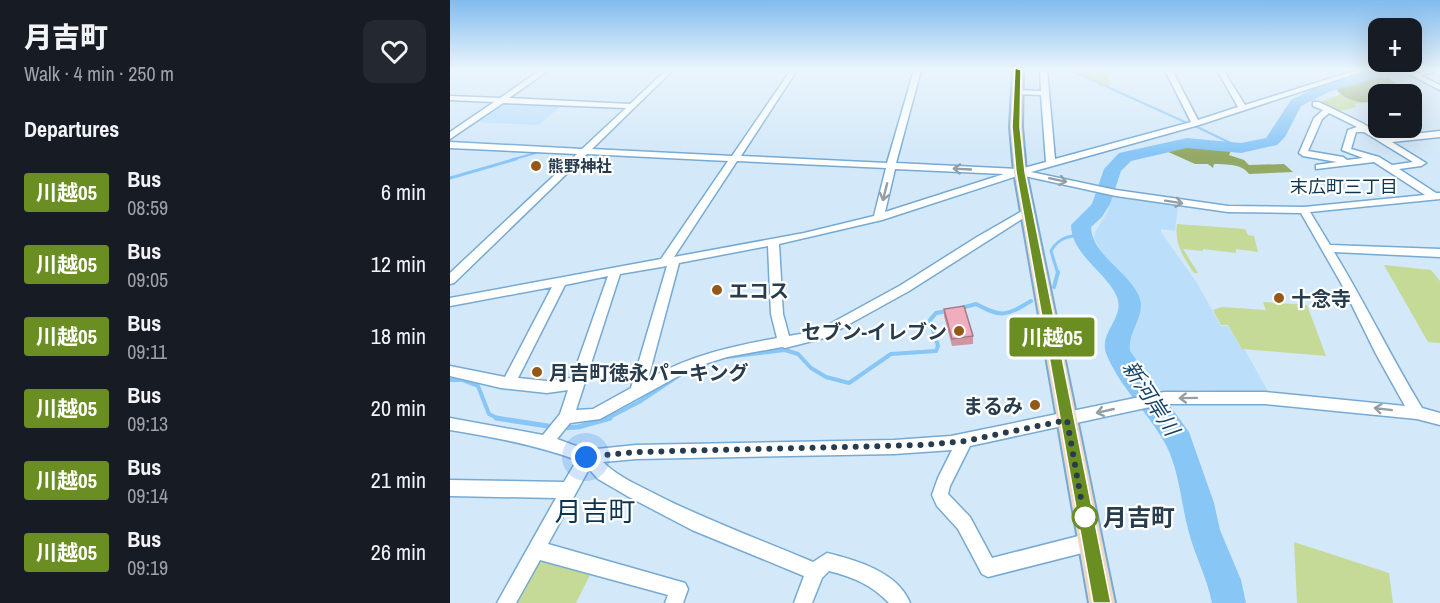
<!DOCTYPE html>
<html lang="en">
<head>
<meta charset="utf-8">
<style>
  :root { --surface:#171b24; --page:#242831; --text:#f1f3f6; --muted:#9ea1a6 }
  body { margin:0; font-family:"Archivo Narrow","Noto Sans JP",sans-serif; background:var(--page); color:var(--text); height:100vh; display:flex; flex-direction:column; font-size:22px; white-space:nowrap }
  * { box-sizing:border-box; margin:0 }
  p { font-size:20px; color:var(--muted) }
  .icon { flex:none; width:33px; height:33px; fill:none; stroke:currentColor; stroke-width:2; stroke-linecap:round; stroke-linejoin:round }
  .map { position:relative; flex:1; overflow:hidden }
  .side { display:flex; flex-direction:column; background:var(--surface); width:450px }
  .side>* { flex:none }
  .badge { padding:0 12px; border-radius:4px; font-size:21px; line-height:39px }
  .fabs { position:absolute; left:918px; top:18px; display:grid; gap:12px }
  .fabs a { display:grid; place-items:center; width:54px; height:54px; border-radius:12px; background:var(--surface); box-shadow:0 6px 24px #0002; font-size:30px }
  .you { position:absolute; width:30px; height:30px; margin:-15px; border:4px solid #fff; border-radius:50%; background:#1a73e8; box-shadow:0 0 0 9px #1a73e833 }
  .map>.badge { position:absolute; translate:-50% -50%; box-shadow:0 0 0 3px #fff }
  h2 { padding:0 24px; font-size:22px; line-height:54px }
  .round { display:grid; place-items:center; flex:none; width:63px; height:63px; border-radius:12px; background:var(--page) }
  .headline { display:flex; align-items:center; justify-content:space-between; height:102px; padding:0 24px }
  h1 { font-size:28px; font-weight:800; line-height:45px }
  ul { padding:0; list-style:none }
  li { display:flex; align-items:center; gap:18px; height:72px; padding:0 24px }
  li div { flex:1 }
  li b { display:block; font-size:22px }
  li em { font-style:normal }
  li .badge { min-width:66px; font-weight:700; text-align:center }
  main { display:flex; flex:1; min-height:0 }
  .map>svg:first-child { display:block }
  .built { fill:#bbdffb }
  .green { fill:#c5da97 }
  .forest { fill:#95a966 }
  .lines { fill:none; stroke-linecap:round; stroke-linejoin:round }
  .stream-far3 { stroke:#88c6f6; stroke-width:2 }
  .stream-far2 { stroke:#88c6f6; stroke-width:3 }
  .stream-far1 { stroke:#88c6f6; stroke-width:4 }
  .stream { stroke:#88c6f6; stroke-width:5 }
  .river { fill:#88c6f6; fill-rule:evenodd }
  .street-casing { stroke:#77aad2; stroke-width:3 }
  .secondary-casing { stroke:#77aad2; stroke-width:4 }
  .street { fill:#fff; fill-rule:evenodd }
  .secondary { fill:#ebd8c6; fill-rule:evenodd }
  .wall { fill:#ce95a3 }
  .building { fill:#efadbe; stroke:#a77985; stroke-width:1.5 }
  .oneway { stroke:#939ea6 }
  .line { fill:#6b8e23; stroke:#fff; stroke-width:1.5 }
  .walk { stroke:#273c4d; stroke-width:6; stroke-dasharray:0 10.8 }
  .poi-dot { fill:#945919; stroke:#fff; stroke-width:2 }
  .stop-dot { fill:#fff; stroke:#6b8e23; stroke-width:3 }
  .labels { text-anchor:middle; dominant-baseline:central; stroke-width:4.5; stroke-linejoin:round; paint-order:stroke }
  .far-poi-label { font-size:16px; font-weight:bold; fill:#273c4d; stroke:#fff; text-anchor:start }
  .far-neighbourhood-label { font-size:18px; fill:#0e354f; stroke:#fff }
  .poi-label { font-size:20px; font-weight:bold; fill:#273c4d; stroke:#fff; text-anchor:start }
  .water-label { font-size:21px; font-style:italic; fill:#164565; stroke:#fff }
  .near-stop-label { font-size:24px; font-weight:bold; fill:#273c4d; stroke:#fff; text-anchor:start }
  .near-quarter-label { font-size:27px; fill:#0e354f; stroke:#fff }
</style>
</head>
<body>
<main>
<section class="side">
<div class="headline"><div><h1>月吉町</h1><p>Walk · 4 min · 250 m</p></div><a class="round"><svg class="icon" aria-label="heart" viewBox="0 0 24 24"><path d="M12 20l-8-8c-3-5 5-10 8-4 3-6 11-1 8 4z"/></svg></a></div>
<h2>Departures</h2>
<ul>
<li><span class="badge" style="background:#6b8e23;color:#fff">川越05</span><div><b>Bus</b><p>08:59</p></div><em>6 min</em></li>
<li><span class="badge" style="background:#6b8e23;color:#fff">川越05</span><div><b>Bus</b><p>09:05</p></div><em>12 min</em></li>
<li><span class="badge" style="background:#6b8e23;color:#fff">川越05</span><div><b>Bus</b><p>09:11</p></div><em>18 min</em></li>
<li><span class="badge" style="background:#6b8e23;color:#fff">川越05</span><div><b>Bus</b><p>09:13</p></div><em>20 min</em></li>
<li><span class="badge" style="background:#6b8e23;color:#fff">川越05</span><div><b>Bus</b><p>09:14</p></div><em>21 min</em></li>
<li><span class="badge" style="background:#6b8e23;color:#fff">川越05</span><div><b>Bus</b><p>09:19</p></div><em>26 min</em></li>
</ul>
</section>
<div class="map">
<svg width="990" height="603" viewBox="0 0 990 603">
  <rect width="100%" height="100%" fill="#d3e8f9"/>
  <g class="built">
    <polygon points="55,102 114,104 88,125 25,122"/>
    <polygon points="663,194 728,206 725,231 711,229 711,232 747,283 771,326 778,326 792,349 795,350 819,393 739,390 704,393 684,365 679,353 677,328 683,310 680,293 658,267 644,238 645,232 657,213"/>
  </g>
  <g class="green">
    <polygon points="619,70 656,70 661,86 649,86 648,83"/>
    <polygon points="895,93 922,101 904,104 907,107 885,112 867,103"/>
    <path d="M 727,224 L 795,229 L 798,235 L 804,236 L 808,252 L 786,249 L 786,253 L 753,249 L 753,251 L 733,249 L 748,273 L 744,273 C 734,258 724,244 727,224 Z"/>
    <polygon points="934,265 981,270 990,281 990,343 978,342"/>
    <polygon points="813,302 857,305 876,356 792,349 778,325 771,325 763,310 772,307 816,310"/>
    <polygon points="844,542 939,573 943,603 847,603"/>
    <polygon points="95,560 141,573 126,603 66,603 87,564"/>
  </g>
  <g class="forest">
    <path d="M 921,76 L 942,79 L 940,80 L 947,83 L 942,84 L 946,87 L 926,87 L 930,90 L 925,92 L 929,94 L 928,101 C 914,104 900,102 888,92 L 887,89 Z"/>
    <path d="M 747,145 L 781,151 L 779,155 L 794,160 L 799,165 L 834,164 L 843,172 L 799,174 C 791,163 777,165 764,164 L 763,168 L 758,164 L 745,164 L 714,150 L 717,148 Z"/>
  </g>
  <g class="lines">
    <g class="stream-far3">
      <polyline points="620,70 735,122"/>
      <polyline points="745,126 791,148"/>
      <polyline points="61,160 89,152"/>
    </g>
    <g class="stream-far2">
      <polyline points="0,178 66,159"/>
      <path d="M 608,274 L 601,251 C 608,238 618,236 632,235"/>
    </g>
    <g class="stream-far1">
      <polyline points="604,287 608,272"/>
      <path d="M 511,308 L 526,304 C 552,318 556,316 581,301"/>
      <polyline points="277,357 335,350 348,354 361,368 376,377 399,383 441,354 486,351 488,346 480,320 486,313 498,311"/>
      <polyline points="0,380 12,380 28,386 39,414 49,419"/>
      <polyline points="156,419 189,402 231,374"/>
    </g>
    <g class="stream">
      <polyline points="46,418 104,427"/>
      <polyline points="111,428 128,427 160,418"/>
    </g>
    <path class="river" d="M 926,70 L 948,70 L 946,73 L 881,91 L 851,106 L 835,137 L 827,145 L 791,153 L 737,148 L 681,161 L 671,171 L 660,204 L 652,217 L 641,227 C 642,255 678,271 689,296 C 697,316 677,331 680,351 L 739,432 L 764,503 L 770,530 L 791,580 L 796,603 L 762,603 C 757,577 744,554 738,529 C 731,502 729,470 716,445 C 699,413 669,387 656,353 C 649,332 675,318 667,297 C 656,271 622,256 621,225 L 642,204 L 654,169 L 669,153 L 737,138 L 791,143 L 816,138 L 841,100 L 871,85 Z"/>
    <g class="street-casing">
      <g id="street">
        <path d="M 90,70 L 99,70 L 59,98 L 180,104 L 216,70 L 223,70 L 142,149 L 282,156 L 341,70 L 347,70 L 291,156 L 437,163 L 464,70 L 471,70 L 446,163 L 570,169 L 596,162 L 591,95 L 567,94 L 563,92 L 567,90 L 591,91 L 590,70 L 597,70 L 605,159 L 741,122 L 715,70 L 722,70 L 748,120 L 788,107 L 767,70 L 773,70 L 795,105 L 907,70 L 917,70 L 749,125 L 581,172 L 666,190 L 778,206 L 854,207 L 975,195 L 924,162 L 866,169 L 866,165 L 887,162 L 853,156 L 849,153 L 864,118 L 873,110 L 863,106 L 863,102 L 869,102 L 912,123 L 935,137 L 990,131 L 990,137 L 942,142 L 976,163 L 971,166 L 949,169 L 986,193 L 990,193 L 990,199 L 860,212 L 880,245 L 990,249 L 990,257 L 884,252 C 915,303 941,357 972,408 L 990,413 L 990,425 L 967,419 L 815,404 L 714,404 L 520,446 L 500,486 L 498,494 L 520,517 L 542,558 L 640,533 L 646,536 L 649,542 L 646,548 L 640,551 L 538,577 L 532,574 L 508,529 L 487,506 L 482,495 L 488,478 L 502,450 L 444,454 L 186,459 L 153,462 C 168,477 190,486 209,496 C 259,521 311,540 363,562 L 377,553 C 406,560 448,572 460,603 L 439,603 C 422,585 403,577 379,571 L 372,578 L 362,603 L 344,603 L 354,576 L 242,530 L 179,497 L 148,479 L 139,469 L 98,544 L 235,583 L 238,589 L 233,603 L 215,603 L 218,595 L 90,560 L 66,603 L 47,603 L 106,498 L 0,496 L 0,480 L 114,482 L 127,460 C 85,445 44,437 0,430 L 0,418 L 93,435 L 110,414 L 118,390 L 97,393 L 51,388 L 0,376 L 0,366 L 55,377 L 102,287 L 0,306 L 0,298 L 211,259 L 278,161 L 137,154 L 4,283 L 0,284 L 0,273 L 127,154 L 0,148 L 0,142 L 132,149 L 176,108 L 53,103 L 0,139 L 0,132 L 44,102 L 0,100 L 0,96 L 50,98 ZM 879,113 L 907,127 L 898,130 L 892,150 L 913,158 L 897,160 L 893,157 L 858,151 L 872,119 ZM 906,132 L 914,132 L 963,162 L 942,165 L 929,157 L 901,149 ZM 287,161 L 436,168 L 424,216 L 354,233 L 224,257 ZM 445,169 L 554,174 L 435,212 ZM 570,175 L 666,196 L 778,212 L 851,213 L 891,283 L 926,354 L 955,406 L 815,392 L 714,392 L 501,436 L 444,440 L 186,445 L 137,450 L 107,439 L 120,423 L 150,419 L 234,373 L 258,363 L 277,357 L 332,347 L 335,348 L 374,338 L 459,291 L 583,212 L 582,210 L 574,210 L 527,237 L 451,285 L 367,331 L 339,336 L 333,314 L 329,244 L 432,220 ZM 318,246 L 321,314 L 327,338 C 278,347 242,355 198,379 L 229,263 ZM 217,266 L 181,388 L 143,409 L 126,410 L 170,274 ZM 158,276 L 122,378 L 97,381 L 68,378 L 115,285 Z"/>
        <polygon points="951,70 960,70 966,73 987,70 971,76 990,85 990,90"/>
      </g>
    </g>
    <g class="secondary-casing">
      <polygon id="secondary" points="563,70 573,70 572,127 576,172 665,603 639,603 564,172 560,127"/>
    </g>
    <use href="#street" class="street"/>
    <use href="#secondary" class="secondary"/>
  </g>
  <polygon class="wall" points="494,309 523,336 523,344 502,346 494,316"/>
  <polygon class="building" points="514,306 523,336 502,339 494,309"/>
  <defs><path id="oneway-shaft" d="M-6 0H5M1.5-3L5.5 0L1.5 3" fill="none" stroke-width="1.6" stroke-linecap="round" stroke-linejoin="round" transform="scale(1.5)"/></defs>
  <g class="oneway">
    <use href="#oneway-shaft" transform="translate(512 169) rotate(-177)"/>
    <use href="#oneway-shaft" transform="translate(608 180) rotate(12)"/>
    <use href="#oneway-shaft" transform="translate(435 192) rotate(104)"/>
    <use href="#oneway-shaft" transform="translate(724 202) rotate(9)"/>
    <use href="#oneway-shaft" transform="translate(738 398) rotate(179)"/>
    <use href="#oneway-shaft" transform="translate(933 409) rotate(-173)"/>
    <use href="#oneway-shaft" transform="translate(655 411) rotate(167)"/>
  </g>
  <linearGradient id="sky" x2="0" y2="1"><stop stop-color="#81bbee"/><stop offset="0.45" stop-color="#ebf5fc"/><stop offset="1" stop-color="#ebf5fc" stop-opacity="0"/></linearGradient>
  <rect width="990" height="154" fill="url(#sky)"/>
  <polygon class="line" points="565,68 571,70 570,127 575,172 661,603 643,603 566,172 562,127"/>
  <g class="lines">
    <polyline class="walk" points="136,457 186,452 474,445 515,441 617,420 635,521 635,517"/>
  </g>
  <g class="poi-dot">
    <circle cx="86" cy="166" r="6"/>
    <circle cx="267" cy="290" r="6"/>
    <circle cx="829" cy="298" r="6"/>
    <circle cx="509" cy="331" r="6"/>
    <circle cx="87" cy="372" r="6"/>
    <circle cx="585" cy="405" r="6"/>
  </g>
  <circle class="stop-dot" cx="635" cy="517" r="12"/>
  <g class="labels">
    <g class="far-poi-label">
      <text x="98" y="166">熊野神社</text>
    </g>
    <g class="far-neighbourhood-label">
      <text x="894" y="186">末広町三丁目</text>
    </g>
    <g class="poi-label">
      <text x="279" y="290">エコス</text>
      <text x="841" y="298">十念寺</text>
      <text x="497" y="331" text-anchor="end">セブン-イレブン</text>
      <text x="99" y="372">月吉町徳永パーキング</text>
      <text x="573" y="405" text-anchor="end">まるみ</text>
    </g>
    <g class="water-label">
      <text transform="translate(701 398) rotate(57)">新河岸川</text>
    </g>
    <g class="near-stop-label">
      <text x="653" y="517">月吉町</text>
    </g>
    <g class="near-quarter-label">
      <text x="145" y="511">月吉町</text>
    </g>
  </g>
</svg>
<div class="fabs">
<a>+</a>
<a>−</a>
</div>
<div class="you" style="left:136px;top:457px"></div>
<b class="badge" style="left:602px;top:337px;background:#6b8e23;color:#fff">川越05</b>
</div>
</main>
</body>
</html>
